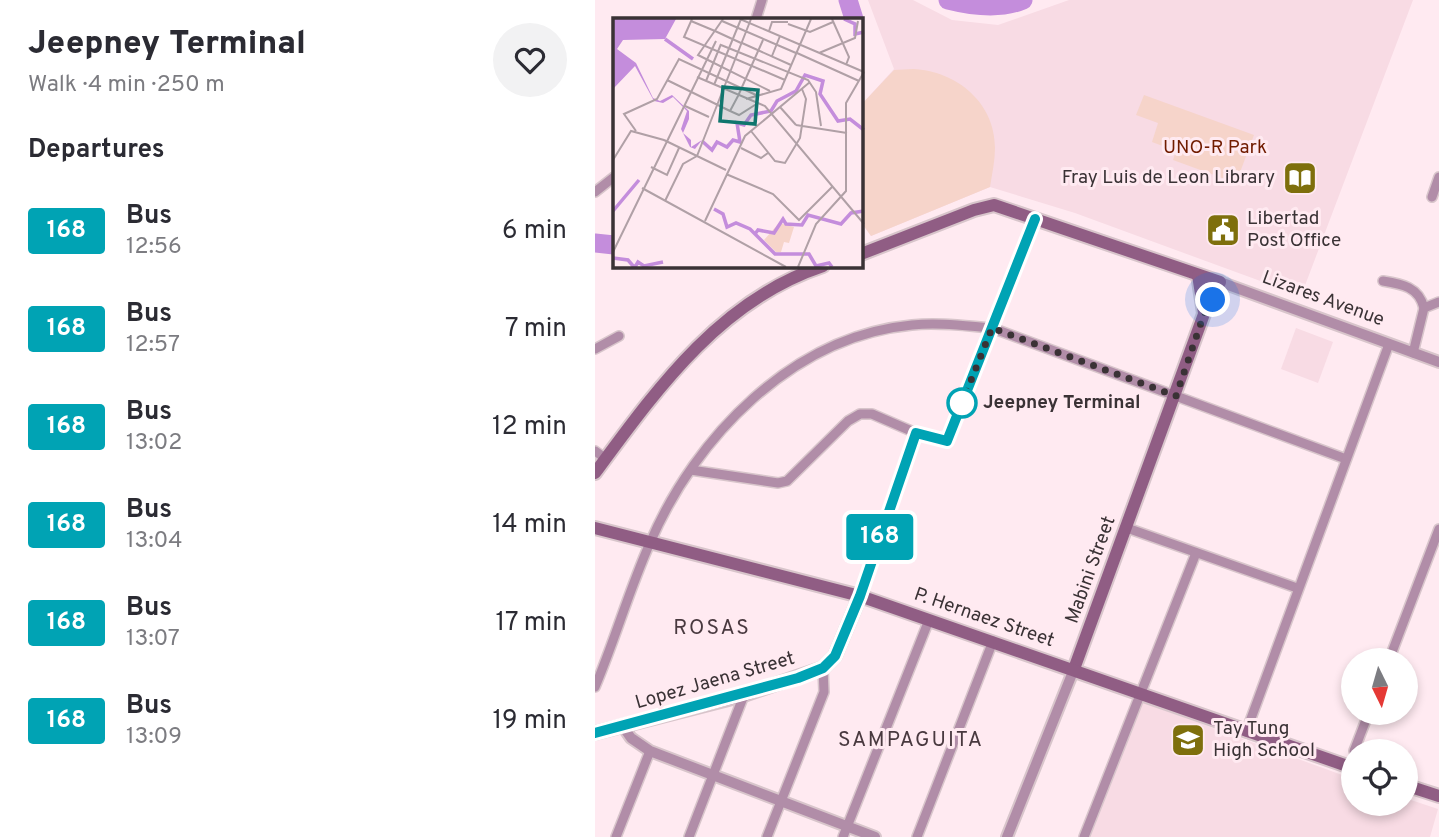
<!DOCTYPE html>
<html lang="en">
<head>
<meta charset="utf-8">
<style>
  :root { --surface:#fff; --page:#f2f2f3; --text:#2b2b33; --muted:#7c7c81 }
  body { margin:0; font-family:Overpass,sans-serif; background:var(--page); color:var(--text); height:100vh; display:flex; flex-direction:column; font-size:26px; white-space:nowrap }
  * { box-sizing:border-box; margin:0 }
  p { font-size:23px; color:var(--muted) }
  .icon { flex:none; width:38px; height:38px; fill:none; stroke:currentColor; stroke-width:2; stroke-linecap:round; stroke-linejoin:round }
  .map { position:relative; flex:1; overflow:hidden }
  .details { display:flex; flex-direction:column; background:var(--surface); width:595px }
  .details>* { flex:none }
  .badge { padding:0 14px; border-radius:5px; font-size:24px; line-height:46px }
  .needle { width:46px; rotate:175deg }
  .controls { position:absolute; left:746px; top:648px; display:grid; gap:14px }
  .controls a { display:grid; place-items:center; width:77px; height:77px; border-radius:50%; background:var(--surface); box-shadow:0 4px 10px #0003; font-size:35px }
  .you { position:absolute; width:35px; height:35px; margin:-18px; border:5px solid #fff; border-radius:50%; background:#1a73e8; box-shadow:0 0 0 10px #1a73e833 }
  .map>.badge { position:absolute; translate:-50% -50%; box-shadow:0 0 0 4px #fff }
  h2 { padding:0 28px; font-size:26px; line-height:63px }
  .round { display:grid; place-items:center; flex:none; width:74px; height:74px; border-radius:37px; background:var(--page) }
  .summary { display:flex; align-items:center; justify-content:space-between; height:119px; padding:0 28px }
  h1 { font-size:33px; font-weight:800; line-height:52px }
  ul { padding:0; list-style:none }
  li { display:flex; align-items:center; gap:21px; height:98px; padding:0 28px }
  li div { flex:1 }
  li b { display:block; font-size:26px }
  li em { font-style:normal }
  li .badge { min-width:77px; font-weight:700; text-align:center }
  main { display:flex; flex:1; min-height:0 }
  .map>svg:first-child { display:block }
  .built { fill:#f8dbe4 }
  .green { fill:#f6d4ca }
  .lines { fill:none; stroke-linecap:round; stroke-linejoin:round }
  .river { stroke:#c48ddc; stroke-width:19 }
  .minor-casing { stroke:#d8c5cb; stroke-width:12 }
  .tertiary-casing { stroke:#d8c5cb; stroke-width:14 }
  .secondary-casing { stroke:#d8c5cb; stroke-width:16 }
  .minor { stroke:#b18da8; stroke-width:9 }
  .tertiary { stroke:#b18da8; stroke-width:10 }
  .secondary { stroke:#905d84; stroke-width:12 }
  .line-casing { stroke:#fff; stroke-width:16 }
  .line { stroke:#00a3b4; stroke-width:10 }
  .walk { stroke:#3a3235; stroke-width:7; stroke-dasharray:0 12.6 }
  .stop-dot { fill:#fff; stroke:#00a3b4; stroke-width:3.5 }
  .labels { text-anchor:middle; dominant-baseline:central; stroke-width:6; stroke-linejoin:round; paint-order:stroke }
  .park-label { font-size:19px; fill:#711c00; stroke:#ffeaf1 }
  .poi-label { font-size:19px; fill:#3a3235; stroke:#ffeaf1; text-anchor:start }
  .street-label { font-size:19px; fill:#3a3235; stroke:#ffeaf1 }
  .stop-label { font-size:19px; font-weight:bold; fill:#3a3235; stroke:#ffeaf1; text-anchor:start }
  .neighbourhood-label { font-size:21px; letter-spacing:2px; fill:#49393f; stroke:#ffeaf1 }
  .inset-river { fill:none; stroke:#c48ddc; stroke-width:3.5 }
  .inset-road { fill:none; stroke:#b0a0a6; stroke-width:2 }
  .view { fill:#0f766e; fill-opacity:0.15; stroke:#0f766e; stroke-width:3.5 }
  .inset-edge { fill:none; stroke:#3a3235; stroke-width:3.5 }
</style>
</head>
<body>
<main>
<section class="details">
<div class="summary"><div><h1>Jeepney Terminal</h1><p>Walk · 4 min · 250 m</p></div><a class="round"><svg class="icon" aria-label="heart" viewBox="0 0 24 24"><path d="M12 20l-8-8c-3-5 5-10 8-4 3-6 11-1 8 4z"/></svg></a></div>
<h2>Departures</h2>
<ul>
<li><span class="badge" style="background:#00a3b4;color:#fff">168</span><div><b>Bus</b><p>12:56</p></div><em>6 min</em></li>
<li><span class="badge" style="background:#00a3b4;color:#fff">168</span><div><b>Bus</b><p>12:57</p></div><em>7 min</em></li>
<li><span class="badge" style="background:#00a3b4;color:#fff">168</span><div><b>Bus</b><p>13:02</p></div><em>12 min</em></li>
<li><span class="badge" style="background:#00a3b4;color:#fff">168</span><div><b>Bus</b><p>13:04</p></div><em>14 min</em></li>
<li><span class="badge" style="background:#00a3b4;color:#fff">168</span><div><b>Bus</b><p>13:07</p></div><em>17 min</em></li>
<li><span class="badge" style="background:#00a3b4;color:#fff">168</span><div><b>Bus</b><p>13:09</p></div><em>19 min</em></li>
</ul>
</section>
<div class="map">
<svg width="844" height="837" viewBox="0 0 844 837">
  <rect width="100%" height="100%" fill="#ffeaf1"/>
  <g class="built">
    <polygon points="273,0 318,0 357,20 403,25 474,0 818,0 706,296 480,213 395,187 276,236 266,222 266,105 299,69"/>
    <polygon points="701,328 738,342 723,383 686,369"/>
    <polygon points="547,702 758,779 758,803 810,803 810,798 843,809 835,837 495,837"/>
  </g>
  <g class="green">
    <path d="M 318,69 C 361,71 400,102 400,148 C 400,161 397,174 395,187 L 276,236 L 266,222 L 266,105 L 299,70 Z"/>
    <polygon points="549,95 659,135 641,183 578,160 581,151 557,142 563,123 541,115"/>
  </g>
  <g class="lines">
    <g class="river">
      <polyline points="253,0 259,19"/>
      <path d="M 353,0 C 377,6 405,10 428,0"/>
      <polyline points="0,243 19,245"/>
    </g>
    <g class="minor-casing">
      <g id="minor">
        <polyline points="161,19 167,0"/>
        <polyline points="0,192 19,177"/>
        <polyline points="837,197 844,177"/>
        <path d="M 788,281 C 807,284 824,287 829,308"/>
        <polyline points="0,349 24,336"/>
        <polyline points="818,353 829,308 844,302"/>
        <polyline points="0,451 11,459"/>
        <polyline points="96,470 183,483 192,481 253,421 265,414 277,414 321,433 352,441 440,218"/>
        <polyline points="532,528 702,588"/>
        <polyline points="265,596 321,433"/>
        <polyline points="794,660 844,529"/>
        <path d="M 0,687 C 20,640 34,590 55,543 C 100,437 198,336 317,325 C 344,322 371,326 397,328 L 751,459"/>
        <polyline points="651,732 794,344"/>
        <polyline points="759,751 774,712"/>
        <polyline points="21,837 55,751"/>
        <polyline points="94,837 149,695"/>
        <polyline points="172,837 229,692 228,668"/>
        <polyline points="248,837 334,620"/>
        <polyline points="322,837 398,641"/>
        <polyline points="489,837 601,553"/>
      </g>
    </g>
    <g class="tertiary-casing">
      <g id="tertiary">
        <polyline points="625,282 844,362"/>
        <polyline points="29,728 36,738 55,751 280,837"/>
        <polyline points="412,837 479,669"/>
      </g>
    </g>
    <g class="secondary-casing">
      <g id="secondary">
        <polyline points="266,254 379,210 399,205 625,282 609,314 479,669"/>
        <polyline points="603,275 609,313"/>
        <path d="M 0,473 C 62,389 125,300 228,266"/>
        <polyline points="0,528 265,596 758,768"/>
        <polyline points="0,733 149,695 228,668 240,656 265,596"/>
        <polyline points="810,785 844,796"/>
      </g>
    </g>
    <use href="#minor" class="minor"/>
    <use href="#tertiary" class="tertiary"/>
    <use href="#secondary" class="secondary"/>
  </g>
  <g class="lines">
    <g class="line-casing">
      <polyline id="line" points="0,733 203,678 228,668 240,656 265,596 321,433 352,441 440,219"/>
    </g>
    <use href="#line" class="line"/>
    <polyline class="walk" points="367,403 397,328 581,396 609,314 618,300"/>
  </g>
  <defs>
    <g id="library-square" transform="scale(1.75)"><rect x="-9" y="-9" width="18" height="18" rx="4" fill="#7e6f0c" stroke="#ffeaf1"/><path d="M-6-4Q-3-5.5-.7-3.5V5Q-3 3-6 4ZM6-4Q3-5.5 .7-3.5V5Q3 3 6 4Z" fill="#fff"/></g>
    <g id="civic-square" transform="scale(1.75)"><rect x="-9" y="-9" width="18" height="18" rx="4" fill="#7e6f0c" stroke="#ffeaf1"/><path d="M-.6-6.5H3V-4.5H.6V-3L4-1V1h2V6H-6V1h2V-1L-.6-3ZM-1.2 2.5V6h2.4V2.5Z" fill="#fff"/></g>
    <g id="school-square" transform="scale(1.75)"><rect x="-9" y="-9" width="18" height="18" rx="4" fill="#7e6f0c" stroke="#ffeaf1"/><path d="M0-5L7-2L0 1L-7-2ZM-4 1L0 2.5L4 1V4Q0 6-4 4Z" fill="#fff"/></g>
  </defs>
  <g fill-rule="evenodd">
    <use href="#library-square" x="705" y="178"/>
    <use href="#civic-square" x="628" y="230"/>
    <use href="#school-square" x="593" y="740"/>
  </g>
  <circle class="stop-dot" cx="367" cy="403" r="14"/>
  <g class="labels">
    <g class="park-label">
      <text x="620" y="148">UNO-R Park</text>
    </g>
    <g class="poi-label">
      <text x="680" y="178" text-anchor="end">Fray Luis de Leon Library</text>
      <text x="652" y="219">Libertad<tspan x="652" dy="22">Post Office</tspan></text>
      <text x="618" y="729">Tay Tung<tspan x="618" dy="22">High School</tspan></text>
    </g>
    <g class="street-label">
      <text transform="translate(728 299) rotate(20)">Lizares Avenue</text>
      <text transform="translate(496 570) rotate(-70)">Mabini Street</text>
      <text transform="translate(389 618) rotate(19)">P. Hernaez Street</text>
      <text transform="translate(120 681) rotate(-16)">Lopez Jaena Street</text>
    </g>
    <g class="stop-label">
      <text x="388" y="403">Jeepney Terminal</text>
    </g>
    <g class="neighbourhood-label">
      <text x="117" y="628">ROSAS</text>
      <text x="316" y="740">SAMPAGUITA</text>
    </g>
  </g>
  <g transform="translate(18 18)">
    <rect width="250" height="250" fill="#ffeaf1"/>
    <path d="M 166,205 L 181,209 L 176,225 L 171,224 L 168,234 L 163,234 L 151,222 Z" fill="#f6d4ca"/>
    <path d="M 0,1 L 63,1 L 52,21 L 10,22 L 4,31 L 23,45 L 40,80 L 47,83 L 59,77 L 76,93 L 76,101 L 70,115 L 78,122 L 78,129 L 89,122 L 82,131 L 77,129 L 68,111 L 74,93 L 60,79 L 50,85 L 41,83 L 22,48 L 0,71 Z" fill="#c48ddc"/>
    <path class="inset-river" d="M 231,1 L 242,6 L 242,16 L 251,14M 52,21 L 80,41M 89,123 L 99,132 L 104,124 L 114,129 L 120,122 L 127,124 L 124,105 L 131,107 L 138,97 L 158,93 L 164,83 L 183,73 L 192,57 L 210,63 L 207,76 L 225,103 L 237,101 L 251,112M 101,191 L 110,196 L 114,209 L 123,205 L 137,211 L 162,236 L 196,236 L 203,248 L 216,245 L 219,249M 0,193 L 26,162M 142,216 L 145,212 L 161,215 L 170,201 L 173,206 L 189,207 L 195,197 L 228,206 L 238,195 L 251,193M 0,240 L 15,242 L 21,249M 22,249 L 25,244 L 31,248 L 50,244"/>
    <path class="inset-road" d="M 79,1 L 71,19 L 172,62M 127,1 L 251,54M 219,1 L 236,39 L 233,47M 78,3 L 102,13M 109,3 L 183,35M 175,6 L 197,14 L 220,4M 102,13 L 128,25M 156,13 L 159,4 L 175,4M 129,25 L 178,47M 108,27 L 195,62 L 203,74 L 208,108M 184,35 L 246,63M 206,35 L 242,20 L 245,3M 159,38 L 167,18M 93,41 L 157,73M 93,41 L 85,37 L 110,1M 84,59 L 152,88 L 251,206M 54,62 L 117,93M 93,63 L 108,26M 101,67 L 128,1M 125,78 L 150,22M 125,78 L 117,93 L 126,97 L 145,85M 133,81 L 168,71 L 198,1M 72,88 L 96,99M 167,89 L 183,107M 183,107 L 234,115M 23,113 L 11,96 L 44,81 L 66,41 L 143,77M 138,113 L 162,143 L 172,145 L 187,120 L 193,81 L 189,71M 51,122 L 84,138M 128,130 L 148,140 L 155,135M 84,138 L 113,152M 84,138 L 138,1M 0,142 L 18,113 L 51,122M 38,149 L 54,157 L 66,130M 113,156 L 160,176 L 186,202 L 219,169M 29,170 L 173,249M 52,183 L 70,146 L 84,138M 92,203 L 132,118 L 197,64M 0,234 L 103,23M 185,249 L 203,206 L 233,173 L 233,85 L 251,54"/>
    <path class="view" d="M 110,69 L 145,72 L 142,106 L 107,103 Z"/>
    <rect width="250" height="250" class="inset-edge"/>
  </g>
</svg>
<div class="controls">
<a><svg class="needle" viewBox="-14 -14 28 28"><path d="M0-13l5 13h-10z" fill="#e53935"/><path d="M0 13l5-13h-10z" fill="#7c7c81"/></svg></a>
<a><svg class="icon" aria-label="locate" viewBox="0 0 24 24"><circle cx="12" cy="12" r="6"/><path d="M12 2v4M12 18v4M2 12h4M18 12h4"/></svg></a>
</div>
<div class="you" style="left:618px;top:300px"></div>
<b class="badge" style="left:285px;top:537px;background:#00a3b4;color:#fff">168</b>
</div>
</main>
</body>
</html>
